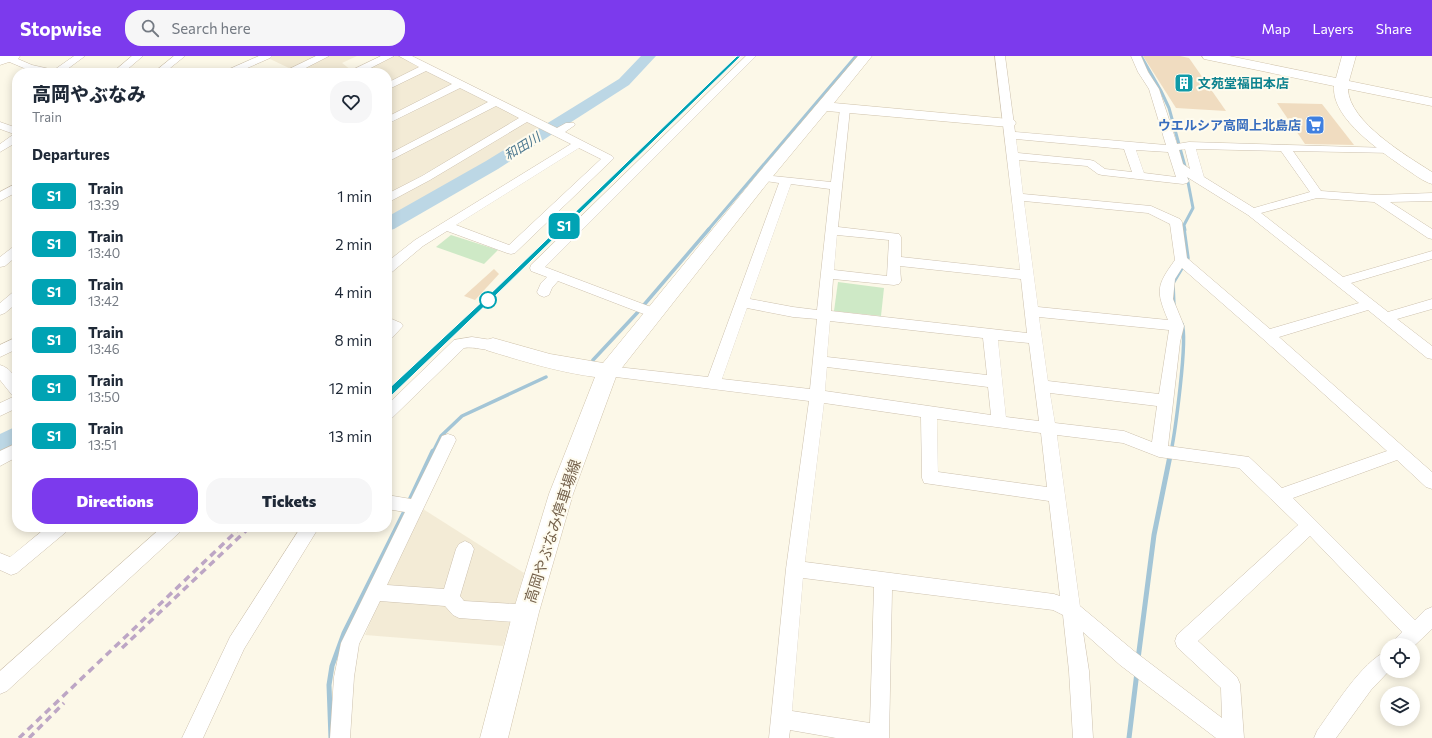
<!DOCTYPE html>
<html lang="en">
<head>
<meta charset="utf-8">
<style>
  :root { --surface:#fff; --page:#f6f6f7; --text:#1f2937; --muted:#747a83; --accent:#7c3aed }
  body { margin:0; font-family:Commissioner,"Noto Sans JP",sans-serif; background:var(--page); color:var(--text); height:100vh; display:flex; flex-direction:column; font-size:15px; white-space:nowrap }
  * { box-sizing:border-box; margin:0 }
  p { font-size:13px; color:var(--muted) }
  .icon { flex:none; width:22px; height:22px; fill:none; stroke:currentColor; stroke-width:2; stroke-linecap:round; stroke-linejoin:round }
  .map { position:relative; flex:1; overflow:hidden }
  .details { position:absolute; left:12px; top:12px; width:380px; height:464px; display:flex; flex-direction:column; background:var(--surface); border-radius:16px; box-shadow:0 2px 10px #0003 }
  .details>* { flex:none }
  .badge { padding:0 8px; border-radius:6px; font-size:14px; line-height:26px }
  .controls { position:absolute; left:1380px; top:582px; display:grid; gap:8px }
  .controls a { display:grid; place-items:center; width:40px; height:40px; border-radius:50%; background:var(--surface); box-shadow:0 2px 10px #0003; font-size:20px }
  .map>.badge { position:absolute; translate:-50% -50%; box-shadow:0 0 0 2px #fff }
  h2 { padding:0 20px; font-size:15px; line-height:36px }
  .round { display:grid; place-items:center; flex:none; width:42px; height:42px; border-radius:16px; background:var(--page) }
  .head { display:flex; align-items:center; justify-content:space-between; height:68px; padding:0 20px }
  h1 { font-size:19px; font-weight:800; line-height:30px }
  .action { display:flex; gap:8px; margin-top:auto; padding:8px 20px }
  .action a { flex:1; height:46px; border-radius:16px; background:var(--accent); color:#fff; font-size:16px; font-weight:800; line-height:46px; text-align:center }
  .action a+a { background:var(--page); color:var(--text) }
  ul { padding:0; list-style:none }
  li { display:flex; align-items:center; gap:12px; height:48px; padding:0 20px }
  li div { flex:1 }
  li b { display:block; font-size:15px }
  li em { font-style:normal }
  li .badge { min-width:44px; font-weight:700; text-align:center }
  header { display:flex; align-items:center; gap:24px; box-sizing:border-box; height:56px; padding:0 20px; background:var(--accent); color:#fff }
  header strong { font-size:19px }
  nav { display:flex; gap:22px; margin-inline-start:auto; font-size:14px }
  .search { width:280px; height:36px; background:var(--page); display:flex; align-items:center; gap:10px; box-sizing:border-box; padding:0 14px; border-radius:16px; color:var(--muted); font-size:15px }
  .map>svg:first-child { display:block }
  .residential { fill:#f3ebd6 }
  .green { fill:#cee9c6 }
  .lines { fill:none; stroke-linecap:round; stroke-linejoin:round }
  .stream-far2 { stroke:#a3c5d6; stroke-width:3 }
  .stream-far1 { stroke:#a3c5d6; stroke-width:3.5 }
  .stream { stroke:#a3c5d6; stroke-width:5 }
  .river { fill:#bcd7e5; fill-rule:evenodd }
  .building { fill:#f0dcc0 }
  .street-casing { stroke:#cdc1ae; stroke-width:1 }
  .secondary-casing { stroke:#d0c3ab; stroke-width:1 }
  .street { fill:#fff; fill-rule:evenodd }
  .secondary { fill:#fff; fill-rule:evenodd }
  .rail-far2 { stroke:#bda6c5; stroke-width:2; stroke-dasharray:4.5 3; stroke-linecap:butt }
  .rail-far1 { stroke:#bda6c5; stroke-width:3; stroke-dasharray:5.5 3.5; stroke-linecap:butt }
  .rail { stroke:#bda6c5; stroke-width:3.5; stroke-dasharray:7 5; stroke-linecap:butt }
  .line { fill:#00a3b4; stroke:#fff }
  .stop-dot { fill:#fff; stroke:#00a3b4; stroke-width:2 }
  .labels { text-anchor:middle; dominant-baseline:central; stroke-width:4; stroke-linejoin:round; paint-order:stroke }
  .far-culture-label { font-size:13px; font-weight:bold; fill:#0d838f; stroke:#fefbee; text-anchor:start }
  .far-shop-label { font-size:13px; font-weight:bold; fill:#366cbe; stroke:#fefbee; text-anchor:end }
  .far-water-label { font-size:13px; font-style:italic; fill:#4a768e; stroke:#fefbee }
  .street-label { font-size:15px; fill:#75624c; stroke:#fefbee }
</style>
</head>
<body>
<header>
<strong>Stopwise</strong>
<div class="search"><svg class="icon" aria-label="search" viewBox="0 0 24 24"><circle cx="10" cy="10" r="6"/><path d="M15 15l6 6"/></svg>Search here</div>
<nav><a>Map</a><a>Layers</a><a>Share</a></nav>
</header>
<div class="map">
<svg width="1432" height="682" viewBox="0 0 1432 682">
  <rect width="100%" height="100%" fill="#fcf8e8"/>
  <g class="residential">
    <polygon points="272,0 319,0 291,13 268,2"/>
    <polygon points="329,0 357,0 342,7 351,14 345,17 292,17"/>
    <polygon points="395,0 398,0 422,12 387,29 387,17 357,17"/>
    <polygon points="427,14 454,29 387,62 387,33"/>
    <polygon points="460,32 490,47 387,100 387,69"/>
    <polygon points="493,48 521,63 387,139 387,104"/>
    <polygon points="526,64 541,73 445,132 387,164 387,145"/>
    <polygon points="423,453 524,517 503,590 365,579 388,523"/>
  </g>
  <g class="green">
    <polygon points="451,179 498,194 484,208 436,191"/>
    <polygon points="838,226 884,232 881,260 834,255"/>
  </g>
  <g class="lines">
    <g class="stream-far2">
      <polyline points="1141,0 1161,35 1169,52 1186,114"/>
      <polyline points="708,174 856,0"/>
      <polyline points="1185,174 1184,169 1193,152 1187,121"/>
    </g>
    <g class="stream-far1">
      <polyline points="1174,251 1173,227 1188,202 1184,173"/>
      <polyline points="593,304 637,257 709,173"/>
      <polyline points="433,396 441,380 462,360 546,321"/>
      <path d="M 1171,396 C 1175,376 1188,283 1182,268"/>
    </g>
    <g class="stream">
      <polyline points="409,446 433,395"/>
      <polyline points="1138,603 1154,479 1171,395"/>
      <polyline points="331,682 329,629 332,610 344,577 406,453"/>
      <polyline points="1129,682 1137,616"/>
    </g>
    <g class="river">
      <polygon points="641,0 656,0 629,29 498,113 394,173 387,175 387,161 486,105 619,23"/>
      <polygon points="17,370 17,392 0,400 0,378"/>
    </g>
  </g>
  <g class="building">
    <polygon points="1143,0 1180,0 1189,2 1226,55 1176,52"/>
    <polygon points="1277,47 1322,48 1354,89 1305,88"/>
    <polygon points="494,213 499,218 475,244 464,240"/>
  </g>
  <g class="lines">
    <g class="street-casing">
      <g id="street">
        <polygon points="0,0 11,0 32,9 54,14 74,0 85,0 62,17 42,17 26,13 0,2"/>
        <polygon points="132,0 143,0 123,17 112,17"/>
        <polygon points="174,0 185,0 164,17 153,17"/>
        <polygon points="259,0 272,0 270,2 236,17 223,17 225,15"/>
        <polygon points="316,0 329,0 296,17 283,17 285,15"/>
        <polygon points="381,0 394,0 361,17 348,17 350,15"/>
        <path d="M 399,0 L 412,0 L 557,72 L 566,67 L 574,67 L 575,69 L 565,76 L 612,100 L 614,102 L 515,197 L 511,198 L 507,197 L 447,175 L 423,190 L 392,216 L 387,217 L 387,206 L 415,184 L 571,88 L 527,66 L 430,124 L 387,147 L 387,138 L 422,120 L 519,62 L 496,50 L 387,106 L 387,99 L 488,46 L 460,32 L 387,68 L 387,61 L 452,28 L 426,15 L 387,34 L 387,27 L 419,11 ZM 579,92 L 601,103 L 509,189 L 456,169 Z"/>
        <polygon points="746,0 756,0 545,211 659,254 661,257 659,260 654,262 649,260 558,225 552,232 549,239 544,241 539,239 537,236 541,227 547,221 531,215 530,212 531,209"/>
        <path d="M 995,0 L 1005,0 L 1015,76 L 1166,89 L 1149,33 L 1138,16 L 1131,0 L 1141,0 L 1148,16 L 1159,33 L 1177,88 L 1189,86 L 1390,92 L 1396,95 L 1394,97 L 1293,95 L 1321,135 L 1377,139 L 1432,137 L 1432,145 L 1390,146 L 1432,173 L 1432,183 L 1428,182 L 1374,146 L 1317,142 L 1261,157 L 1343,221 L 1432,195 L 1432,203 L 1351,227 L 1388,256 L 1432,243 L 1432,253 L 1397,263 L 1432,290 L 1432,303 L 1427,302 L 1368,254 L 1279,281 L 1432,416 L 1432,433 L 1426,431 L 1397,404 L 1293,442 L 1415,564 L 1425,554 L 1432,551 L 1432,573 L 1413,591 L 1413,589 L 1393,589 L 1395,583 L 1402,576 L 1310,480 L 1198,585 L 1237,621 L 1240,628 L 1244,682 L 1216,682 L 1120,609 L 1083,576 L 1089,615 L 1093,682 L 1073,682 L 1069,615 L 1063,559 L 1053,554 L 892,534 L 889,682 L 836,682 L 790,674 L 789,682 L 769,682 L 786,513 L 809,345 L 608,320 L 603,319 L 601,315 L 603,311 L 608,310 L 708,321 L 779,127 L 759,124 L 757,122 L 759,120 L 763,119 L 831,126 L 840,53 L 845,50 L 850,53 L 838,171 L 899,178 L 901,181 L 901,201 L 1020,214 ZM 1016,83 L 1124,93 L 1132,116 L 1105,113 L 1094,105 L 1090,104 L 1018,97 ZM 1185,93 L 1190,113 L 1183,108 L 1179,94 ZM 1196,93 L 1281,95 L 1310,136 L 1254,152 L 1204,121 ZM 1136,94 L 1168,96 L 1176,121 L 1144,117 ZM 1019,104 L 1087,110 L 1098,118 L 1102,119 L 1183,128 L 1187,127 L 1189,125 L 1187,121 L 1248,159 L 1359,247 L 1270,273 L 1187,202 L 1182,166 L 1180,163 L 1151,150 L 1023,138 ZM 791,128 L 830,133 L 817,254 L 793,251 L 750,243 ZM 1024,145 L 1148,157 L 1170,168 L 1175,204 C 1156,230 1156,235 1168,264 L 1038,251 ZM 837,179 L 889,184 L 887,220 L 834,214 ZM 900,210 L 1021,223 L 1027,277 L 831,255 L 833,223 L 894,229 L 899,228 L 901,225 ZM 1182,212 L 1263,283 L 1387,395 L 1282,432 L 1249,401 L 1168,390 L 1180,286 L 1184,270 L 1173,243 L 1175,223 ZM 747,252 L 793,261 L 817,263 L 810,333 L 722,323 ZM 1039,261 L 1169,274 L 1159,338 L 1048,325 ZM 830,265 L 983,282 L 987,319 L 827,301 ZM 998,284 L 1029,287 L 1039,365 L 1006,361 ZM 827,311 L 988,331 L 991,359 L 825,335 ZM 1050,337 L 1157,350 L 1152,386 L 1124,375 L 1055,367 ZM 824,347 L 921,361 L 922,422 L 924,427 L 1049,445 L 1060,540 L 1054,538 L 805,506 ZM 937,363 L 1041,377 L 1047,431 L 938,416 ZM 1057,379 L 1123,387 L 1159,401 L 1239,412 L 1298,469 L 1177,579 L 1175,585 L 1177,591 L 1221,632 L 1222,662 L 1134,595 L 1080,550 ZM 803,522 L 874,531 L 870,667 L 792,655 Z"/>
        <polygon points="0,66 17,72 17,86 0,96 0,88 14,78 0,73"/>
        <polygon points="17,127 17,136 0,145 0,136"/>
        <polygon points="17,190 17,200 5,210 0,211 0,201 13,191"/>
        <polygon points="17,235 17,247 5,257 0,259 0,247 12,237"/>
        <polygon points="387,261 401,267 403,270 392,282 387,283"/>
        <polygon points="17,281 17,293 0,301 0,289"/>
        <path d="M 472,281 L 498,285 L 500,289 L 498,293 C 487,296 475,290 464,292 L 392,362 L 387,364 L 387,349 L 454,284 Z"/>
        <path d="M 0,309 C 20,315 17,336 17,352 L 0,360 L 0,347 L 15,340 L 12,339 L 0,324 Z"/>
        <polygon points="448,378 454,380 456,384 387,529 444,533 456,493 459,488 465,485 471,488 474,493 460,540 464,545 515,548 526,547 533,550 535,556 533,562 515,566 459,562 453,559 445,550 380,545 359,588 354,621 350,682 330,682 334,621 341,587 405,456 387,453 387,439 411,443 442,380"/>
        <polygon points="17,387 17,401 0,410 0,395"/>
        <polygon points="47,471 69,471 66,476 17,517 11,519 0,514 0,497 10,501"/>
        <polygon points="162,471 183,471 180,476 7,635 0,638 0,615"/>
        <polygon points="301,471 319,471 244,593 203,682 182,682 230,581"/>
        <path d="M 1387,595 L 1387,615 L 1389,615 L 1371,634 L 1336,682 L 1314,682 L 1317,675 C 1333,653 1362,605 1387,595 Z"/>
      </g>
    </g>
    <g class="secondary-casing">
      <g id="secondary">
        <polygon points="0,0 20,0 18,3 0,9"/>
        <path d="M 858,0 L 872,0 L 834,47 L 1009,63 L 1014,64 L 1016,67 L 1014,70 L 1009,71 L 827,55 L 769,125 L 617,318 L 573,438 L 539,556 L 508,682 L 480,682 L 513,556 L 549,438 L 595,321 C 558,316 522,305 486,294 L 483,289 L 486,284 L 493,282 L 550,298 L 603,307 L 757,119 Z"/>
        <path d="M 1202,0 L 1229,0 L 1336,22 L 1342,0 L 1356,0 L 1349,25 L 1432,42 L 1432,50 L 1348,33 C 1349,66 1407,100 1432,116 L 1432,128 C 1422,125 1414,118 1406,113 C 1382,96 1331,63 1334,30 L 1209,4 L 1204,3 Z"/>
      </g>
    </g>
    <use href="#street" class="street"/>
    <use href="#secondary" class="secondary"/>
    <polyline class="rail-far2" points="560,174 739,0"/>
    <polyline class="rail-far1" points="387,339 561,173"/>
    <g class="rail">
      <polyline points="122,592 250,471"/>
      <polyline points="19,682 241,471"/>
      <polyline points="29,682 64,647"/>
    </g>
  </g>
  <polygon class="line" points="737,0 741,0 491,244 390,341 384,341 384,337 487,241"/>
  <defs>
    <g id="building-square" transform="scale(1)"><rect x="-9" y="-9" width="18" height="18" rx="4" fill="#0f9aa8" stroke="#fefbee"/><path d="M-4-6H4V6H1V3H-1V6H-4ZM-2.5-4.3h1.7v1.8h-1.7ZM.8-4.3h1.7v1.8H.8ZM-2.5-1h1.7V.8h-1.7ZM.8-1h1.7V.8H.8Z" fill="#fff"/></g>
    <g id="supermarket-square" transform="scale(1)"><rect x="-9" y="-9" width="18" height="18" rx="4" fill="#3f7fe0" stroke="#fefbee"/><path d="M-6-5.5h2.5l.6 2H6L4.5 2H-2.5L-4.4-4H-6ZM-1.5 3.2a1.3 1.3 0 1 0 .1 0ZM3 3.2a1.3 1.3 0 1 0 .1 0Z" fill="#fff"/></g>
  </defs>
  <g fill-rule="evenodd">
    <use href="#building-square" x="1184" y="27"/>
    <use href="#supermarket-square" x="1315" y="69"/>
  </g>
  <circle class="stop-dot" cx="488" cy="244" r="8"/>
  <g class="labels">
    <g class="far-culture-label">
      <text x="1198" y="27">文苑堂福田本店</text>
    </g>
    <g class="far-shop-label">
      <text x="1301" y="69">ウエルシア高岡上北島店</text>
    </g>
    <g class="far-water-label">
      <text transform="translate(522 90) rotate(-32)">和田川</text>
    </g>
    <g class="street-label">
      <text transform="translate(552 475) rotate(-72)">高岡やぶなみ停車場線</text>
    </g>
  </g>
</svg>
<div class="controls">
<a><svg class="icon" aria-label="locate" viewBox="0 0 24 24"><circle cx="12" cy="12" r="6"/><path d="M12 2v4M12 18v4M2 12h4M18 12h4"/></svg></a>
<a><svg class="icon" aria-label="layers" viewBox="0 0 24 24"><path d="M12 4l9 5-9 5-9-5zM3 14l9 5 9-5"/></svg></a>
</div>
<b class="badge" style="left:564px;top:170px;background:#00a3b4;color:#fff">S1</b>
<section class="details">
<div class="head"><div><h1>高岡やぶなみ</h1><p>Train</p></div><a class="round"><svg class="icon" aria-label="heart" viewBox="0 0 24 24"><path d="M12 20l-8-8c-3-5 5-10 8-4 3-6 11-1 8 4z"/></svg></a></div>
<h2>Departures</h2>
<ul>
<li><span class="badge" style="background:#00a3b4;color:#fff">S1</span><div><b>Train</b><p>13:39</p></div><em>1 min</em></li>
<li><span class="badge" style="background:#00a3b4;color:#fff">S1</span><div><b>Train</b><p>13:40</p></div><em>2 min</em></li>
<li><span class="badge" style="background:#00a3b4;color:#fff">S1</span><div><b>Train</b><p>13:42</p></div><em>4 min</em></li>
<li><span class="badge" style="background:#00a3b4;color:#fff">S1</span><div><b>Train</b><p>13:46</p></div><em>8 min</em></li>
<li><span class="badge" style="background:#00a3b4;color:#fff">S1</span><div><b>Train</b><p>13:50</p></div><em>12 min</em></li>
<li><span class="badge" style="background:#00a3b4;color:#fff">S1</span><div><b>Train</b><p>13:51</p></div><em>13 min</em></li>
</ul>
<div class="action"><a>Directions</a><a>Tickets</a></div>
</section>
</div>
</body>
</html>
